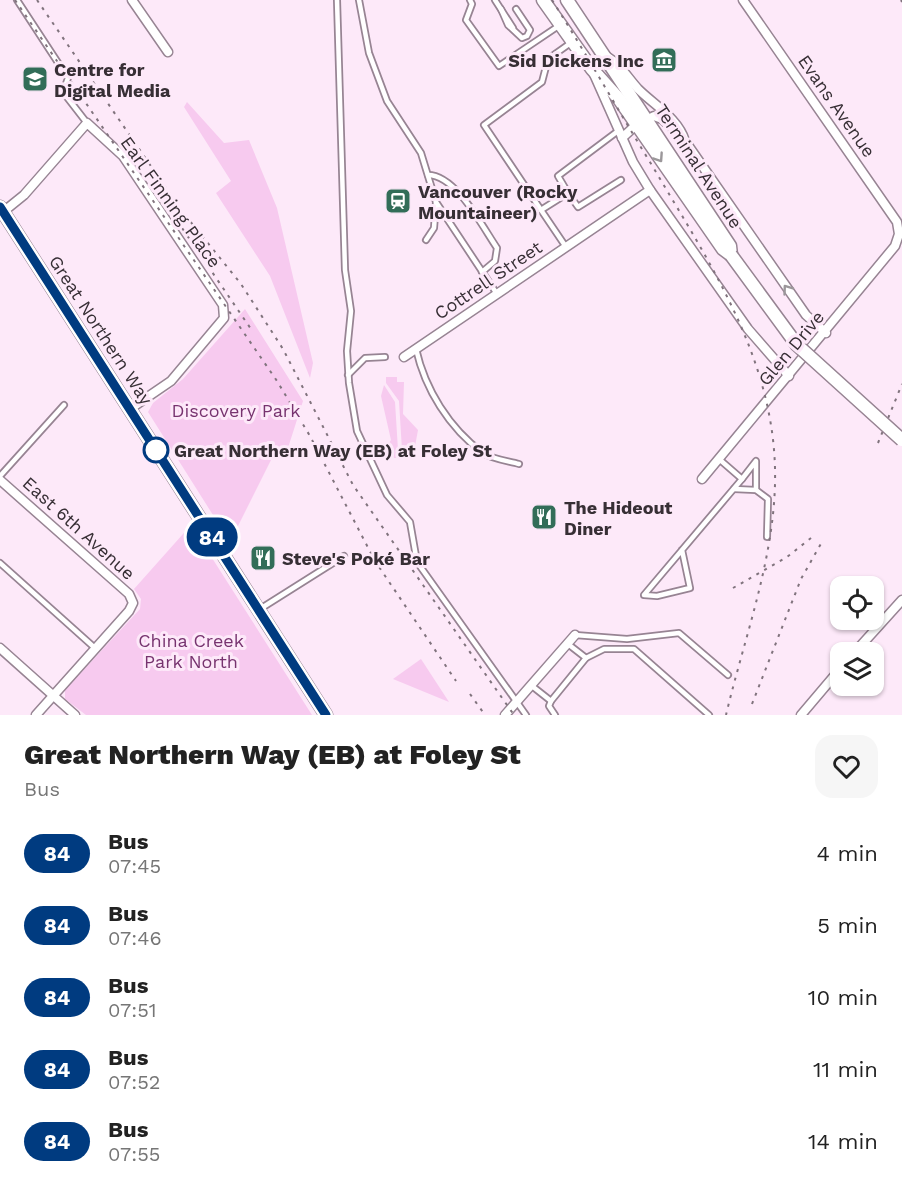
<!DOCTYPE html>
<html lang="en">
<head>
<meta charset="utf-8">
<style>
  :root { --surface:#fff; --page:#f6f6f6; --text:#222; --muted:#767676 }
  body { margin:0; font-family:"Work Sans",sans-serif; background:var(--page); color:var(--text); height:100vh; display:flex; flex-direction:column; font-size:22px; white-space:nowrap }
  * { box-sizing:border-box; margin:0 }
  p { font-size:20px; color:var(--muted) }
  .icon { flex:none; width:33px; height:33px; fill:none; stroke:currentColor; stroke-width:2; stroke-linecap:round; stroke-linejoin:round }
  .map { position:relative; height:715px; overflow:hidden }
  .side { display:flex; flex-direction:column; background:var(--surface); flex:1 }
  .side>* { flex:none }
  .badge { padding:0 12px; border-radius:20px; font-size:21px; line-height:39px }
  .buttons { position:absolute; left:830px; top:576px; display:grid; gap:12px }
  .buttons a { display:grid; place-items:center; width:54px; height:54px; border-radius:12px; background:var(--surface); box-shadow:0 2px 4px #0004; font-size:30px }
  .map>.badge { position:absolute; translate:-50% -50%; box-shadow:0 0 0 3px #fff }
  .round { display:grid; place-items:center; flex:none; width:63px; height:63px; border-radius:18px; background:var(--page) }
  .headline { display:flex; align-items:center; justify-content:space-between; height:102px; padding:0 24px }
  h1 { font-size:28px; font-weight:800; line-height:45px }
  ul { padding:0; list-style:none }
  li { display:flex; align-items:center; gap:18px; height:72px; padding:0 24px }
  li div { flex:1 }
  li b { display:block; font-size:22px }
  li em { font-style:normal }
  li .badge { min-width:66px; font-weight:700; text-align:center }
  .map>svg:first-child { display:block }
  .green { fill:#f7caef }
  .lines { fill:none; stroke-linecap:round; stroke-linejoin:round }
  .lane-casing { stroke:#978493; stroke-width:8 }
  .street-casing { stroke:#978493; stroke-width:11 }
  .secondary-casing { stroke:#978493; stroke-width:15 }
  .lane { stroke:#fff; stroke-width:4.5 }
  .street { stroke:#fff; stroke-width:8 }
  .secondary { stroke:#fff; stroke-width:12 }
  .rail { stroke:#80737d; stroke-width:2; stroke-dasharray:3 6; stroke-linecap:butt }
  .secondary-bridge-casing { stroke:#978493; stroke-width:15; stroke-linecap:butt }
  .secondary-bridge { stroke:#fff; stroke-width:12 }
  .oneway { stroke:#9b979a }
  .line-casing { stroke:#fff; stroke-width:14 }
  .line { stroke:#003b80; stroke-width:9 }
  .stop-dot { fill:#fff; stroke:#003b80; stroke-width:3 }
  .labels { text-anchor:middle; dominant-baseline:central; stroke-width:6; stroke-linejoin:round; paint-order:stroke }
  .poi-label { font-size:18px; font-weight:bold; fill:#372f35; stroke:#fde9f9; text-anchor:start }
  .street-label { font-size:18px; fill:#372f35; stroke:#fde9f9 }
  .park-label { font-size:18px; fill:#77336f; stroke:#fde9f9 }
  .stop-label { font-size:18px; font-weight:bold; fill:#372f35; stroke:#fde9f9; text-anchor:start }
</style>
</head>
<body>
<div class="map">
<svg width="902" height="715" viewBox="0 0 902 715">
  <rect width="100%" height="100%" fill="#fde9f9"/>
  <g class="green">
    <polygon points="187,102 224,143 249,140 277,208 313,363 310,378 270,276 216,193 231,181 184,107"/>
    <polygon points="245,309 303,401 287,451 271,460 230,542 148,412 153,403 183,379"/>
    <polygon points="386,377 397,377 397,382 404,382 403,414 418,430 413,457 394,458 389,443 391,440 381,396 384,385 395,402 398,450 402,450 399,401 386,383"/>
    <polygon points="191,525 312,715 86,715 65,699 65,690 140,609 141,599 134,589"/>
    <polygon points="421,659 449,702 393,679"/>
  </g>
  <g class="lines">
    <g class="lane-casing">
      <g id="lane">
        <polyline points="17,0 68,78 63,92 87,123"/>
        <polyline points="337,0 345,270 351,311 347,351 349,383 357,431 387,495 410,522 417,562 526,715"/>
        <polyline points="359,0 369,53 387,101 421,153 436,202 497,294"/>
        <polyline points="470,0 472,4 466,20 499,66 560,25"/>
        <polyline points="495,0 513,28"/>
        <polyline points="501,9 508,25 522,38 527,36 530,30 516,9"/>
        <path d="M 428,175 C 456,175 482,226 497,248 L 495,261 L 482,272"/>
        <polyline points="568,193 578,207 621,180"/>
        <polyline points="541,210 484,125 542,82 548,59 572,42"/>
        <polyline points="426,240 434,228 436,202"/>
        <polyline points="566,247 541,210 568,193 558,176 618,131"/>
        <path d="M 416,349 C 425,389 449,428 483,453 C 492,459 508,461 519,464"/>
        <polyline points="348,375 365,358 385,357"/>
        <polyline points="0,476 64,405"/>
        <polyline points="742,479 756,461 756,490"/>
        <polyline points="734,489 756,490 768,499 767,537"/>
        <polyline points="682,550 690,588 657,596 644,595 742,479 719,459"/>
        <polyline points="0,563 96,649"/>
        <polyline points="260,609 344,556"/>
        <polyline points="575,635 627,639 679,633 728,675"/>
        <polyline points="568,644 586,658 604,649 634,649 709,715"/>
        <polyline points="532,686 551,701"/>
        <polyline points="555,715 549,706 551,701 586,658"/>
      </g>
    </g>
    <g class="street-casing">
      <g id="street">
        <polyline points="132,0 168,52"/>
        <path d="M 606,56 C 621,65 627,77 638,89 C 654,105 678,118 685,141 L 806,315 L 826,333"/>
        <polyline points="593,72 633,162 650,190 748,329 789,376"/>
        <polyline points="622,138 636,125 654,116 662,119 672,128"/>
        <polyline points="3,212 24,195 87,123 123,156 223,305 224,318 171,381 130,409"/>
        <polyline points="404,357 650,190"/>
        <polyline points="702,479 895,246 899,234 897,222 743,0"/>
        <polyline points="0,480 129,594 133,603 129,611 36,715"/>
        <polyline points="0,648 75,715"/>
        <polyline points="855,652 902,600"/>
        <polyline points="505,715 575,635"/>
        <polyline points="801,715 840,669"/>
      </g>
    </g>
    <g class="secondary-casing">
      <g id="secondary">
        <polyline points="543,0 592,69 619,99 723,249 731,255"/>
        <polyline points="567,0 730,246 731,255"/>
        <polyline points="0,207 326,715"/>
      </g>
    </g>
    <use href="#lane" class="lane"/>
    <use href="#street" class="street"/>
    <use href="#secondary" class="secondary"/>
    <g class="rail">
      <polyline points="15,0 277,381 310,436 375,561 456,681"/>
      <polyline points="37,0 181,210 241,284 283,349 353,485 514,715"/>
      <path d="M 552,0 C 587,55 619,112 653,167 C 712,267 778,364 775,484 C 773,563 744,639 726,715"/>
      <polyline points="901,0 902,2"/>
      <polyline points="167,206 253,332"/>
      <polyline points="878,443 902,384"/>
      <polyline points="733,588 787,557 811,538"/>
      <polyline points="470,694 485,715"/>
      <polyline points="752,704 801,579 823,540"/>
    </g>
    <g class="secondary-bridge-casing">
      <polyline id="secondary-bridge" points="731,255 797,345 902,440"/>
    </g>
    <use href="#secondary-bridge" class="secondary-bridge"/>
  </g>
  <defs><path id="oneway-chevron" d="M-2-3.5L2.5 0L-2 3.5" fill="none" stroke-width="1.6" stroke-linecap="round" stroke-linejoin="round" transform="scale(1.5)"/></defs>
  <g class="oneway">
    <use href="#oneway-chevron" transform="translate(659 158) rotate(56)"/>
    <use href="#oneway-chevron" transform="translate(787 289) rotate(-126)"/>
  </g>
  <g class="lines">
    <g class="line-casing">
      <polyline id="line" points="0,207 326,715"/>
    </g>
    <use href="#line" class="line"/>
  </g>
  <defs>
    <g id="museum-square" transform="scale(1.35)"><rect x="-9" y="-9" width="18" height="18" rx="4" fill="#326d58" stroke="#fde9f9"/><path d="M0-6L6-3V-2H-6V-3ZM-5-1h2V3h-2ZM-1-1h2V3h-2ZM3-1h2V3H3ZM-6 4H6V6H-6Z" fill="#fff"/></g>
    <g id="university-square" transform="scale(1.35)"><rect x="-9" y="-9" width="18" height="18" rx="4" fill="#326d58" stroke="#fde9f9"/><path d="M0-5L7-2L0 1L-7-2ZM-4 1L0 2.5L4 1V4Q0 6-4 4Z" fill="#fff"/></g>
    <g id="station-square" transform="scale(1.35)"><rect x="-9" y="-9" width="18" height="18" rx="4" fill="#326d58" stroke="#fde9f9"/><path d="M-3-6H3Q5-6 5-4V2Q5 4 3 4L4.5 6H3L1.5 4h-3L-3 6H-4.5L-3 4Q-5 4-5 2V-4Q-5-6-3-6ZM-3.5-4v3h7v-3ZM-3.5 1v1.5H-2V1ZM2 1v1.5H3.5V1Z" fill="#fff"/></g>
    <g id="restaurant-square" transform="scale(1.35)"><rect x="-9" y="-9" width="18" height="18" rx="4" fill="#326d58" stroke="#fde9f9"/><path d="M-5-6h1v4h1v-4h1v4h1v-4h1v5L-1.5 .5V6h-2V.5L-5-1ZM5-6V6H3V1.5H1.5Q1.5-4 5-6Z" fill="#fff"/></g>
  </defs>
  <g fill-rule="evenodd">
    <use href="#museum-square" x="664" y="60"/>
    <use href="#university-square" x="35" y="79"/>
    <use href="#station-square" x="398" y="201"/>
    <use href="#restaurant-square" x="544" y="517"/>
    <use href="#restaurant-square" x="263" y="558"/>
  </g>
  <circle class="stop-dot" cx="156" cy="450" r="12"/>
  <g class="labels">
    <g class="poi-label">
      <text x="644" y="60" text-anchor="end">Sid Dickens Inc</text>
      <text x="54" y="69">Centre for<tspan x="54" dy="21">Digital Media</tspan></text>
      <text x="418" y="191">Vancouver (Rocky<tspan x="418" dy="21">Mountaineer)</tspan></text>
      <text x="564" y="507">The Hideout<tspan x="564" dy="21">Diner</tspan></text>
      <text x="282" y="558">Steve's Poké Bar</text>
    </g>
    <g class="street-label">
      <text transform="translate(837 106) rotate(55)">Evans Avenue</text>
      <text transform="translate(699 166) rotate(57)">Terminal Avenue</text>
      <text transform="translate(171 202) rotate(54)">Earl Finning Place</text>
      <text transform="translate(488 280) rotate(-34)">Cottrell Street</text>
      <text transform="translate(101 330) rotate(57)">Great Northern Way</text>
      <text transform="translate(791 348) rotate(-50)">Glen Drive</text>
      <text transform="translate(79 528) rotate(42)">East 6th Avenue</text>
    </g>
    <g class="park-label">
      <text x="236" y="410">Discovery Park</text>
      <text x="191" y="640">China Creek<tspan x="191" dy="21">Park North</tspan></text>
    </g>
    <g class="stop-label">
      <text x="174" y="450">Great Northern Way (EB) at Foley St</text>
    </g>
  </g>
</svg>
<div class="buttons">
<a><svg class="icon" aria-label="locate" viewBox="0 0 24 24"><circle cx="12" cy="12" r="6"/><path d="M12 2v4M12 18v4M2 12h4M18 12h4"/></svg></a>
<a><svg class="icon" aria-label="layers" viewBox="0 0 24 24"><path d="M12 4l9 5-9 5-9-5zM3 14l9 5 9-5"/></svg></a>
</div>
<b class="badge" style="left:212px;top:537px;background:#003b80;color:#fff">84</b>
</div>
<section class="side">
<div class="headline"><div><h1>Great Northern Way (EB) at Foley St</h1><p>Bus</p></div><a class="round"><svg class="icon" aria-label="heart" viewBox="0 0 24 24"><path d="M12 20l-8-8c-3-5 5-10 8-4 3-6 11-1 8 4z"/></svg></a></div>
<ul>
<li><span class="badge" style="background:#003b80;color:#fff">84</span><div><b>Bus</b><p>07:45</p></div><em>4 min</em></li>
<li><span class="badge" style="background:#003b80;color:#fff">84</span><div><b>Bus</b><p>07:46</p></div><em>5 min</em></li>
<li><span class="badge" style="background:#003b80;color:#fff">84</span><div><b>Bus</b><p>07:51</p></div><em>10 min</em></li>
<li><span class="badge" style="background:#003b80;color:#fff">84</span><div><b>Bus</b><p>07:52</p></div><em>11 min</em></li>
<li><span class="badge" style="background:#003b80;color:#fff">84</span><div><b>Bus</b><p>07:55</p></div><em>14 min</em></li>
</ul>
</section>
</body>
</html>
